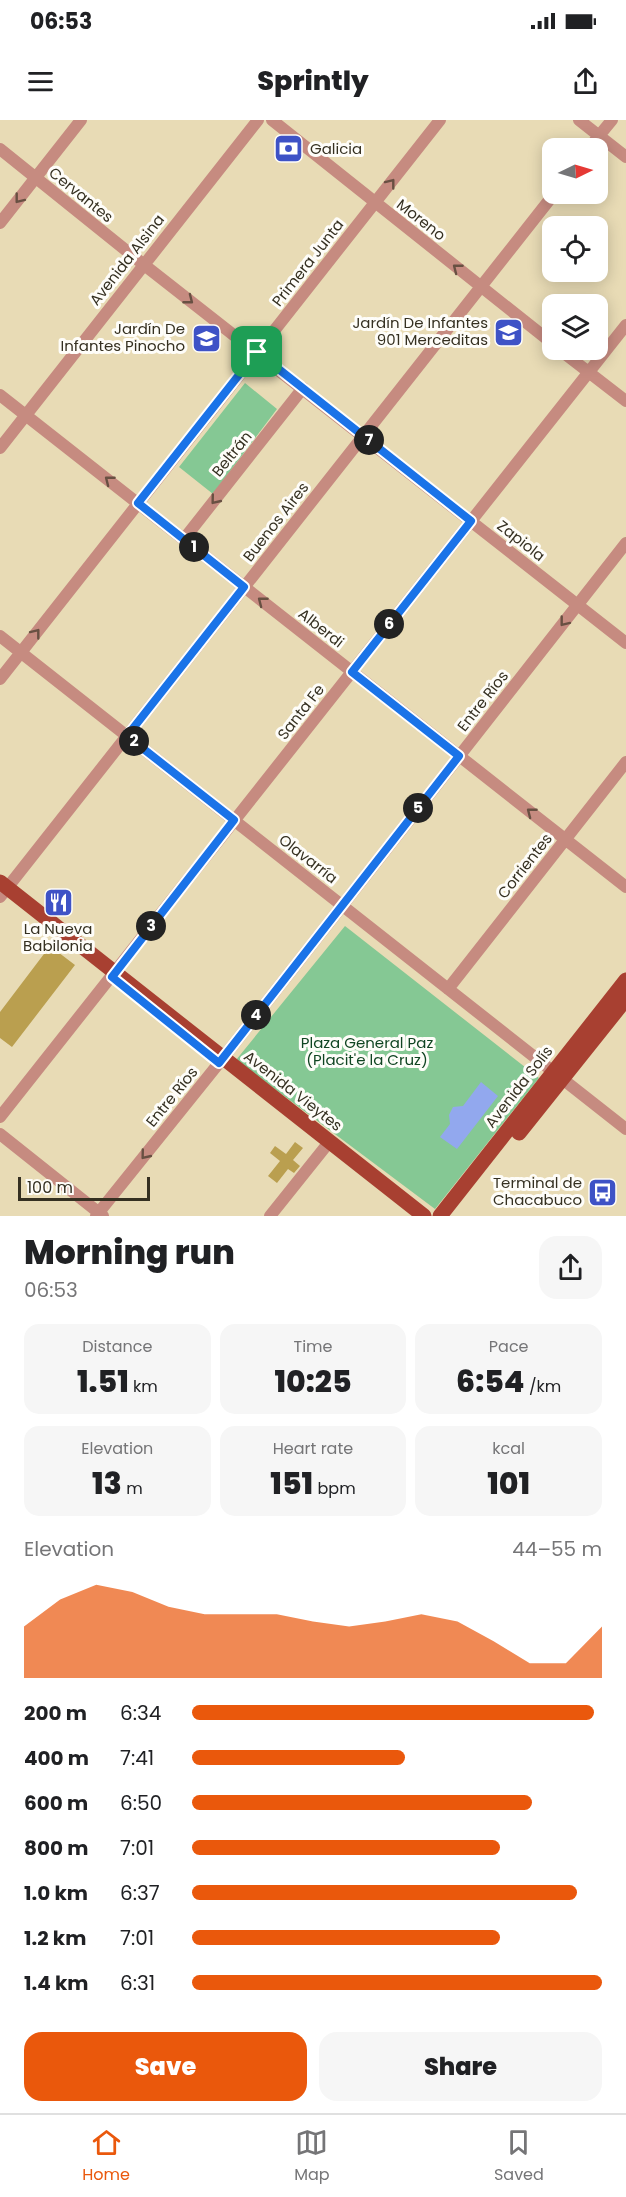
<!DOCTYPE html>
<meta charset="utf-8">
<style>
body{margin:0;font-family:Poppins,sans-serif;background:#f6f6f6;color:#202124;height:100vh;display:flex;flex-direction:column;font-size:22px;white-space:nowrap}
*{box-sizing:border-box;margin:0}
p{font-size:20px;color:#757577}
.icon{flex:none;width:33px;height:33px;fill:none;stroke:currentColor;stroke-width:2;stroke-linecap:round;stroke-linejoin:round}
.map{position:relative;height:1096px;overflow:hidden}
.side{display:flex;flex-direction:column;background:#fff;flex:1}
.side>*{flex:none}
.needle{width:39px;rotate:85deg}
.controls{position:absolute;left:542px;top:18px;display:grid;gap:12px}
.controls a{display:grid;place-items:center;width:66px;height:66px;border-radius:12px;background:#fff;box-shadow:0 3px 15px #0003;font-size:30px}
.scale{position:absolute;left:18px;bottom:15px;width:132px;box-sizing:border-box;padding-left:6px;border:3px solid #353021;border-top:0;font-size:16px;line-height:21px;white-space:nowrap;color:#353021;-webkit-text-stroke:4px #fefdf9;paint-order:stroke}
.pin{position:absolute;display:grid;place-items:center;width:51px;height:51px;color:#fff;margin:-26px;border-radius:12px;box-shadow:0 3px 9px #0006}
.km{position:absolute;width:30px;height:30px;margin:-15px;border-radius:50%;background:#222;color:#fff;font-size:16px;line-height:30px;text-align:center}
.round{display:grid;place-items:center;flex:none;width:63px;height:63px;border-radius:18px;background:#f6f6f6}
.overview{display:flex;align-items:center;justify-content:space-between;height:102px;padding:0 24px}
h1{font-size:33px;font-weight:800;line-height:45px}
.metrics{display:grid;grid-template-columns:repeat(3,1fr);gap:9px;height:102px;padding:6px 24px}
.metrics div{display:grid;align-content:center;border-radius:15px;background:#f6f6f6;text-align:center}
.metrics b{font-size:30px;font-weight:800}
.metrics small{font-size:16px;font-weight:400}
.metrics p{font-size:16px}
.chart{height:168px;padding:12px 24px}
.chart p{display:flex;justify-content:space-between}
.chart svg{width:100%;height:108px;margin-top:6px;fill:#ea580c;opacity:.7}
.cta{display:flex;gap:12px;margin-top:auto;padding:12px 24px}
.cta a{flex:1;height:69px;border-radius:18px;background:#ea580c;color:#fff;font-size:24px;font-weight:800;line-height:69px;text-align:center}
.cta a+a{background:#f6f6f6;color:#202124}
ul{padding:0 24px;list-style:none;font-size:20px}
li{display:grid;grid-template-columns:96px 72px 1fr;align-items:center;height:45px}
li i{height:15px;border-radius:8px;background:#ea580c}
.status{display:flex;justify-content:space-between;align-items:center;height:42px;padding:0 30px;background:#fff;direction:ltr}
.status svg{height:16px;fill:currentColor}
header{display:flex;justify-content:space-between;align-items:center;height:78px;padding:0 24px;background:#fff;font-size:27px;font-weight:800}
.dock{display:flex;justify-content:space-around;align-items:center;height:84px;border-top:2px solid #e0e0e0;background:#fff;font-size:16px;color:#757577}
.dock a{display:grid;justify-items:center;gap:3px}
.dock .active{color:#ea580c}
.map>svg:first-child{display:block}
.green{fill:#85c894}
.water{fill:#92a8ee}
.building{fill:#ba9f4f}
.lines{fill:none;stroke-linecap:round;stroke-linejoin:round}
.minor{stroke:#c68b80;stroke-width:12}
.major{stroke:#a84031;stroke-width:15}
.oneway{stroke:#685042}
.route-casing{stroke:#fff;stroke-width:12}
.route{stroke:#1a73e8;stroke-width:8}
.labels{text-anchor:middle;stroke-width:6;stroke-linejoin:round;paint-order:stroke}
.poi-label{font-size:15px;fill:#353021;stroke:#fefdf9;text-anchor:end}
.street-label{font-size:15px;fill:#353021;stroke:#fefdf9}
.park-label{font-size:15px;fill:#104522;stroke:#fefdf9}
</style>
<div class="status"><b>06:53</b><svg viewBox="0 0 49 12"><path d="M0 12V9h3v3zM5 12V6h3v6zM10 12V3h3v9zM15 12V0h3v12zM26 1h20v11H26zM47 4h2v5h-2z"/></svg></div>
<header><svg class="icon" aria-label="menu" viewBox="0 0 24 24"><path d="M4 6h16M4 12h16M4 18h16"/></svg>Sprintly<svg class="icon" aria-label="share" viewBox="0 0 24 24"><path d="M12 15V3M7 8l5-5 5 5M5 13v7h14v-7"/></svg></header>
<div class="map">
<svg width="626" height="1096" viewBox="0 0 626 1096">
<rect width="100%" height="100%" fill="#e8dbb5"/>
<path class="green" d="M 245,263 L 277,289 L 213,374 L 179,347 Z
M 345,806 L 539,958 L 435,1089 L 236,940 Z"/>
<path class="water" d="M 481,962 L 498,976 L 457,1029 L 440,1017 L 450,1004 L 449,995 L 453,987 L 463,986 Z"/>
<path class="building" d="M 50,826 L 75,845 L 12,927 L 0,918 L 0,892 Z
M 295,1022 L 303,1028 L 293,1040 L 300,1046 L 294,1053 L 288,1049 L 277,1063 L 268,1056 L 280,1041 L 270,1033 L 275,1026 L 286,1034 Z"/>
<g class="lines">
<path class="minor" d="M 272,0 L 552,223
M 579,0 L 626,37
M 589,28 L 612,0
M 0,29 L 143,144 L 626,523
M 0,103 L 81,0
M 560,230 L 626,281
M 0,275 L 626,767
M 0,328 L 258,0
M 184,419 L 303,268
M 0,516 L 626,1009
M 0,559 L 440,0
M 0,777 L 554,74
M 448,869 L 626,642
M 0,997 L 626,205
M 0,1014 L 103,1096
M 96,1096 L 219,943 L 626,423
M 270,1096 L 326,1026"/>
<path class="major" d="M 0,762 L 424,1096
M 519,1013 L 626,879
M 440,1096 L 626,860"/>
</g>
<defs><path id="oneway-chevron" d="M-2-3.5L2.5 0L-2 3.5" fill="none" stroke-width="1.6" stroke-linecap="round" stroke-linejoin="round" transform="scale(1.5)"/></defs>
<g class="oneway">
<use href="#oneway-chevron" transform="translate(391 63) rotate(-52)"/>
<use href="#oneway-chevron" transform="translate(19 79) rotate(128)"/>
<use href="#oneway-chevron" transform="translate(457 148) rotate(-142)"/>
<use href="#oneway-chevron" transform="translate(189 180) rotate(38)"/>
<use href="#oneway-chevron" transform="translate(109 360) rotate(-142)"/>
<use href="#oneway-chevron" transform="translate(215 380) rotate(129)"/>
<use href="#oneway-chevron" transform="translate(262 481) rotate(-142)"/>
<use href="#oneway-chevron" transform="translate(564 502) rotate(128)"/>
<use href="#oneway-chevron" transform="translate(36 513) rotate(-52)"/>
<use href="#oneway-chevron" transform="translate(531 692) rotate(-142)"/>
<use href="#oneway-chevron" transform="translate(145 1035) rotate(129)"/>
</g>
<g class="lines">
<defs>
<path id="route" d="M 257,232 L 471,401 L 352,552 L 459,636 L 219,943 L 112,857 L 234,700 L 127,616 L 244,467 L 138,383 Z"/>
</defs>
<use href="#route" class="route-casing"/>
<use href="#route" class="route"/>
</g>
<defs>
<symbol id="bank-square" viewBox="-11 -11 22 22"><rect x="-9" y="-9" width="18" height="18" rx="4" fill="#3e52c6" stroke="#fefdf9"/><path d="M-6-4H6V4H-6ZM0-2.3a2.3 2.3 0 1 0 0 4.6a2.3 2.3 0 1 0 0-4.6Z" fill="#fff"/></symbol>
<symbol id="school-square" viewBox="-11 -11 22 22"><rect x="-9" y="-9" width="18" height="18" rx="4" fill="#3e52c6" stroke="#fefdf9"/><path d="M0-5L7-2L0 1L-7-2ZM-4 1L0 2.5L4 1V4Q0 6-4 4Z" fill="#fff"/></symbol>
<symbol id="restaurant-square" viewBox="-11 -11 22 22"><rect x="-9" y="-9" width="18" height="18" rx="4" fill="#3e52c6" stroke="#fefdf9"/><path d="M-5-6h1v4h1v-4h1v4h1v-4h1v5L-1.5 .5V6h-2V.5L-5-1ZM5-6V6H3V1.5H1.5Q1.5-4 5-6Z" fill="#fff"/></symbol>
<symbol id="bus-square" viewBox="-11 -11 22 22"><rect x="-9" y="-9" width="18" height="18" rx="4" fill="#3e52c6" stroke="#fefdf9"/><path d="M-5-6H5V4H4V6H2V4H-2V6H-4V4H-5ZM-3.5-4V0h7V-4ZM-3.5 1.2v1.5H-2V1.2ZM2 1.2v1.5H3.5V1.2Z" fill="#fff"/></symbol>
</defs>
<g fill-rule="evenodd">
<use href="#bank-square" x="272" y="12" width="33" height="33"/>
<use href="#school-square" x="492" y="196" width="33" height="33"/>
<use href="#school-square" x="190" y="202" width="33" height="33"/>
<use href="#restaurant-square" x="42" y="766" width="33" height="33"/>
<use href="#bus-square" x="586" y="1056" width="33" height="33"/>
</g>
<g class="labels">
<g class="poi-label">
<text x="310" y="34" text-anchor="start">Galicia</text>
<text x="488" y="208">Jardín De Infantes<tspan x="488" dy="17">901 Merceditas</tspan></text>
<text x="185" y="214">Jardín De<tspan x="185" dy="17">Infantes Pinocho</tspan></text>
<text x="58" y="814" text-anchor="middle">La Nueva<tspan x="58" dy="17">Babilonia</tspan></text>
<text x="582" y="1068">Terminal de<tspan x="582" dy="17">Chacabuco</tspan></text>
</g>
<g class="street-label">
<text transform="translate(81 75) rotate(39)" y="5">Cervantes</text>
<text transform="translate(421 100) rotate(38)" y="5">Moreno</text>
<text transform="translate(127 140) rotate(-52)" y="5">Avenida Alsina</text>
<text transform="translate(308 143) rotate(-52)" y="5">Primera Junta</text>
<text transform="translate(232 334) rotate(-51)" y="5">Beltrán</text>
<text transform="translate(276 402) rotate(-52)" y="5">Buenos Aires</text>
<text transform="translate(521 421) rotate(38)" y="5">Zapiola</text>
<text transform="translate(321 508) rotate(38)" y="5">Alberdi</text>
<text transform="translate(483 581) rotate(-52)" y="5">Entre Ríos</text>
<text transform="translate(301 592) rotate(-52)" y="5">Santa Fe</text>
<text transform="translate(308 739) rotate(38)" y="5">Olavarría</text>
<text transform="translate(525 746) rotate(-52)" y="5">Corrientes</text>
<text transform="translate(519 967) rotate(-52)" y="5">Avenida Solís</text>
<text transform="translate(293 971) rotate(38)" y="5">Avenida Vieytes</text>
<text transform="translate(172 977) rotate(-51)" y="5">Entre Ríos</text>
</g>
<g class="park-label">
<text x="367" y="928">Plaza General Paz<tspan x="367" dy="17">(Placit'e la Cruz)</tspan></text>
</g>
</g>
</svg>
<div class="controls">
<a><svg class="needle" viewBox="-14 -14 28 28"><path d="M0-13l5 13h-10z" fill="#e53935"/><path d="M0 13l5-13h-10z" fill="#757577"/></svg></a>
<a><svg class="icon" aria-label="locate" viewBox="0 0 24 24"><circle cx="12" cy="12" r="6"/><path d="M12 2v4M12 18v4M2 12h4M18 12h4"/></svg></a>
<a><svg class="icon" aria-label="layers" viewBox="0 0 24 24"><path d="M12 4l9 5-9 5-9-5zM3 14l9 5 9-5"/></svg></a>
</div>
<div class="scale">100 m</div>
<div class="pin" style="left:257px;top:232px;background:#1e9e55"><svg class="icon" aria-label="arrive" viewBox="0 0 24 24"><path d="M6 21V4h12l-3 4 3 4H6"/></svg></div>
<b class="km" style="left:194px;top:427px">1</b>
<b class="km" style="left:134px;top:621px">2</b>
<b class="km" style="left:151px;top:806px">3</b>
<b class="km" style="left:256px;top:895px">4</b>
<b class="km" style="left:418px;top:688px">5</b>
<b class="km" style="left:389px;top:504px">6</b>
<b class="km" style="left:369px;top:320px">7</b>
</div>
<section class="side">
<div class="overview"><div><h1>Morning run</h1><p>06:53</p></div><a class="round"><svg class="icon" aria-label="share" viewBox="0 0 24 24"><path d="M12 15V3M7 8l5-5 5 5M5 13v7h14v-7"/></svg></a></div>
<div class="metrics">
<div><p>Distance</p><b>1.51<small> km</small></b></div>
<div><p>Time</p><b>10:25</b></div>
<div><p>Pace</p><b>6:54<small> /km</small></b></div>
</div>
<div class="metrics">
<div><p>Elevation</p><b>13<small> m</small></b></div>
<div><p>Heart rate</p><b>151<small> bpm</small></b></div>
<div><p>kcal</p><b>101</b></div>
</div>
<div class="chart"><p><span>Elevation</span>44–55 m</p>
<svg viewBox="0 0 160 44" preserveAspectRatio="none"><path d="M0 44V23L10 12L20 6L30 9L40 15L50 18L60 18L70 18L80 21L90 23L100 21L110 18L120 21L130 29L140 38L150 38L160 23V44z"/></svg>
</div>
<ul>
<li><b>200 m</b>6:34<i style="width:98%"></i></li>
<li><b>400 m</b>7:41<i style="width:52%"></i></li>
<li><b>600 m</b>6:50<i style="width:83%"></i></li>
<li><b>800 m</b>7:01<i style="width:75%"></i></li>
<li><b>1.0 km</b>6:37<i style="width:94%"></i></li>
<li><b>1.2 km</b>7:01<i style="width:75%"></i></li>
<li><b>1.4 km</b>6:31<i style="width:100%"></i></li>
</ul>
<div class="cta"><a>Save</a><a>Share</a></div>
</section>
<nav class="dock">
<a class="active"><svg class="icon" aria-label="home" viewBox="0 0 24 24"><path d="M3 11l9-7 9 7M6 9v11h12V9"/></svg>Home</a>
<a><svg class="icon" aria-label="map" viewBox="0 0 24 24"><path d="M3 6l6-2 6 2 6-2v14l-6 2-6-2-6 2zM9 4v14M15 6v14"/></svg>Map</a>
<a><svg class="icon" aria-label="saved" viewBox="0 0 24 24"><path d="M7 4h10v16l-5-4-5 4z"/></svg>Saved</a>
</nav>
